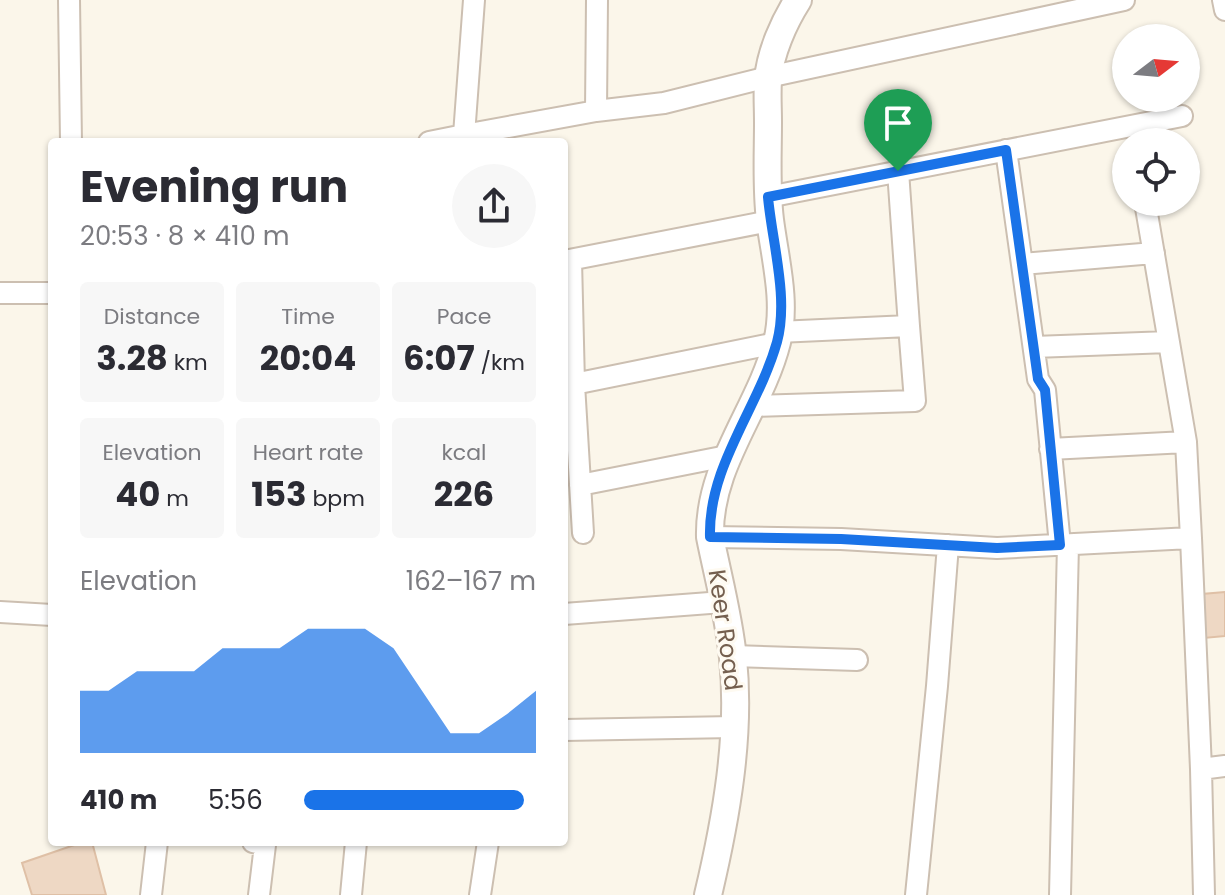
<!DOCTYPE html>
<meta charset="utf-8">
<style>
body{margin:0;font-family:Poppins,sans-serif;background:#f7f7f7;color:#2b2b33;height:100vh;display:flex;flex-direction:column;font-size:30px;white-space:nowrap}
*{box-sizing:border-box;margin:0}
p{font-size:26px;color:#7c7c81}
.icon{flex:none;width:44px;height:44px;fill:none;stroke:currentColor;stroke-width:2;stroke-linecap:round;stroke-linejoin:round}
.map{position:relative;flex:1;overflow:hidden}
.details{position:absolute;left:48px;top:138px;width:520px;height:708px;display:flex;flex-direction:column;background:#fff;border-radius:8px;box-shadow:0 2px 6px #0004}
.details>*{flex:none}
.needle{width:52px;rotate:74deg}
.buttons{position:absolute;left:1112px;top:24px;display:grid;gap:16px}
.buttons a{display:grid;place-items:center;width:88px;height:88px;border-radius:50%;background:#fff;box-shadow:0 2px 6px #0004;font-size:40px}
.pin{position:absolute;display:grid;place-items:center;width:68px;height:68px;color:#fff;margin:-82px -34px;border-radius:50% 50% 50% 0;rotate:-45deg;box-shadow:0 0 8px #0007}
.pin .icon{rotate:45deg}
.round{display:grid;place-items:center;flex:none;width:84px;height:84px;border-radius:42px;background:#f7f7f7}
.overview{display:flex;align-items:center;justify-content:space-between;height:136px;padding:0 32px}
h1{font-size:44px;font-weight:700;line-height:60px}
.figures{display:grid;grid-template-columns:repeat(3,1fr);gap:12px;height:136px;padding:8px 32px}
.figures div{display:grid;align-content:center;border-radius:8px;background:#f7f7f7;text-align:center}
.figures b{font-size:34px;font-weight:700}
.figures small{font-size:22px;font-weight:400}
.figures p{font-size:22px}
.chart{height:224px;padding:16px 32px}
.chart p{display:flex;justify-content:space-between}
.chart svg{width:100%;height:144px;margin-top:8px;fill:#1a73e8;opacity:.7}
ul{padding:0 32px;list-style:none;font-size:26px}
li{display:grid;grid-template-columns:128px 96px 1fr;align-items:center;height:60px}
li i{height:20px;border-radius:10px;background:#1a73e8}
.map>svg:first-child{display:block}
.building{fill:#eed8c4;stroke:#dfc0a6;stroke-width:2}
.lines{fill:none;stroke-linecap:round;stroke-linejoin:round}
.minor-casing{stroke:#ccbfb1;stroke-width:24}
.tertiary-casing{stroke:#ccbfb1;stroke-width:30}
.minor{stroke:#fff;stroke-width:20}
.tertiary{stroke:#fff;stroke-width:26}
.route-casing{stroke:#fff;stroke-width:16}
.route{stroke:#1a73e8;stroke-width:10}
.labels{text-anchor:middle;stroke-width:6;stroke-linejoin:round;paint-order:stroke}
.street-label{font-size:24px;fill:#745f4f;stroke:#fefaf1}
</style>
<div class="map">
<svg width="1225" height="895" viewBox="0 0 1225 895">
<rect width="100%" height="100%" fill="#fbf6ea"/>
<path class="building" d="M 1225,592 L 1225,636 L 1204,638 L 1202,594 Z
M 83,842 L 92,842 L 106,895 L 32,895 L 22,863 Z"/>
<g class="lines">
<defs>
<path id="minor" d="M 69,0 L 71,142
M 474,0 L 464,135 L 596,111
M 597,0 L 596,111 L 664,103 L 768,77 L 1124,0
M 1223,0 L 1225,10
M 429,142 L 464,135
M 1006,150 L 1038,379 L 1045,390 L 1060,545
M 768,197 L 1182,116
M 1145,202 L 1186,442 L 1191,538
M 571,260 L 574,384
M 564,261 L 770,221
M 1022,264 L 1154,253
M 0,293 L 52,293
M 778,332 L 909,326 L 898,171
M 1034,347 L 1169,342
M 751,406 L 915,401 L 909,326
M 1050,449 L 1186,442
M 580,485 L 727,456
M 583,533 L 574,384 L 776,343
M 710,537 L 841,539 L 997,548 L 1191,538 L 1201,769 L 1225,766
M 0,612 L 52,615
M 564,614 L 723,602
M 733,656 L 857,660
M 564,730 L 734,727
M 1201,769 L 1204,895
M 253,842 L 265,845 L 259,895
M 151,895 L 157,842
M 351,895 L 356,842
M 480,895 L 488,842
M 916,895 L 937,686 L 948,545
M 1060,895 L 1068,544"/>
<path id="tertiary" d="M 708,895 C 726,819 741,736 733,658 C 729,617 718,577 710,537 C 708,465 760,409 777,342 C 787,302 775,259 770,220 C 766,188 768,155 768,122 C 768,108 767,94 768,80 C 770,53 784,22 798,0"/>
</defs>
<use href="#minor" class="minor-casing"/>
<use href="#tertiary" class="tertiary-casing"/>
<use href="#minor" class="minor"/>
<use href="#tertiary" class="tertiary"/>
</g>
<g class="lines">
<defs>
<path id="route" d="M 1006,150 L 1038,379 L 1045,390 L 1060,545 L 997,548 L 841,539 L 710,537 C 708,466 758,409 777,342 C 789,298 772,242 768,197 Z"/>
</defs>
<use href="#route" class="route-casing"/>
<use href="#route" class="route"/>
</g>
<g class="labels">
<g class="street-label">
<text transform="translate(725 630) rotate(82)" y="8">Keer Road</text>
</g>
</g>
</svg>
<div class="buttons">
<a><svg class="needle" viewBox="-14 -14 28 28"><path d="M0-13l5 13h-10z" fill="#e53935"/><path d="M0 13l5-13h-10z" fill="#7c7c81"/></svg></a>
<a><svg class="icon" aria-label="locate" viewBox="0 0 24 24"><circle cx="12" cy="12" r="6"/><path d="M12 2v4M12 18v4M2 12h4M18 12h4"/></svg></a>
</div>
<div class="pin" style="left:898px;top:171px;background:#1e9e55"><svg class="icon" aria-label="arrive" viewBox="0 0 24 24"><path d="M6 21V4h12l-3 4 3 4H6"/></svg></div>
<section class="details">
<div class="overview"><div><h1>Evening run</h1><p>20:53 · 8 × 410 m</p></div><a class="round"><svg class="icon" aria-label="share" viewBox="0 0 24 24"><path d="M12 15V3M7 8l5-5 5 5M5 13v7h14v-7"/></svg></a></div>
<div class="figures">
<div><p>Distance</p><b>3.28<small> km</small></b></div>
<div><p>Time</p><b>20:04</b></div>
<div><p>Pace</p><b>6:07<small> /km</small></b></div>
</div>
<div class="figures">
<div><p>Elevation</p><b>40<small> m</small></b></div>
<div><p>Heart rate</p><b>153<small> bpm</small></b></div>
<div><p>kcal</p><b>226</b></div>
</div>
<div class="chart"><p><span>Elevation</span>162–167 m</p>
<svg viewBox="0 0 160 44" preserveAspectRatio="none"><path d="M0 44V25L10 25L20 19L30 19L40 19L50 12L60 12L70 12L80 6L90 6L100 6L110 12L120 25L130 38L140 38L150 32L160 25V44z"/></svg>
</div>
<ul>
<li><b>410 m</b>5:56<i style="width:95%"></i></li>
</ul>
</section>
</div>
